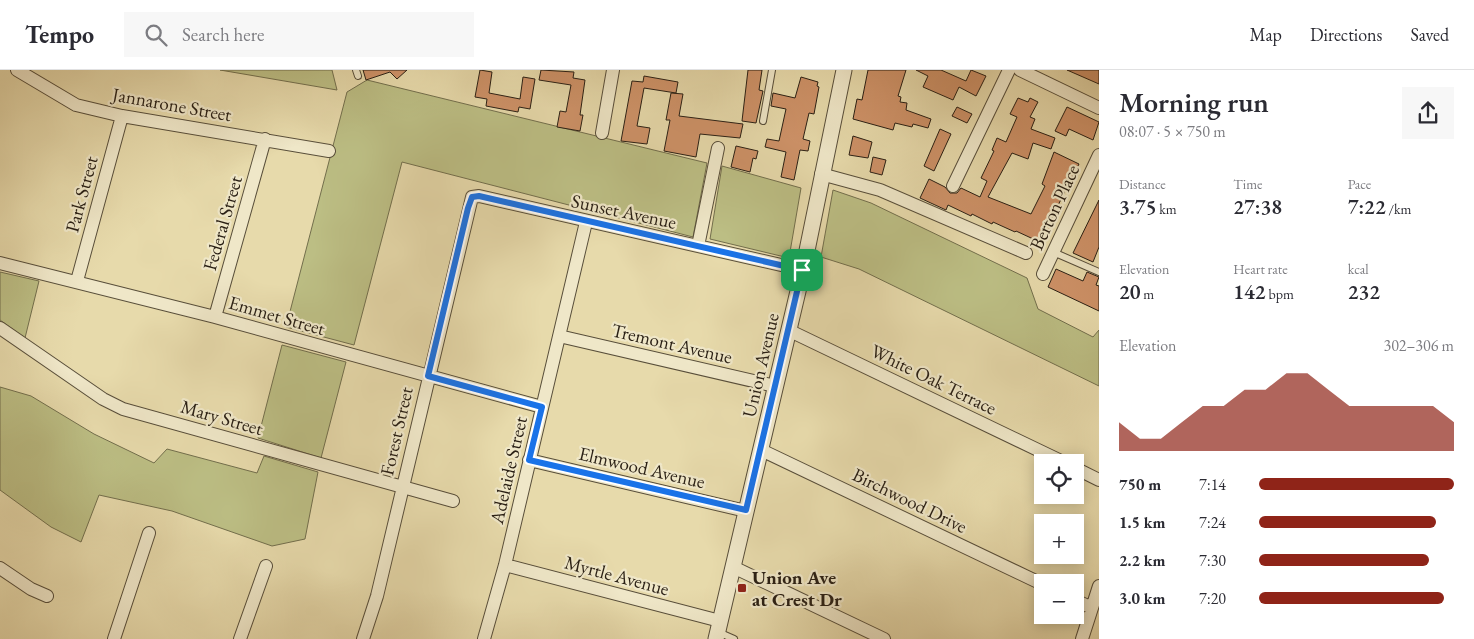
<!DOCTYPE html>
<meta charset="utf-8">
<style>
body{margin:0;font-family:"EB Garamond",serif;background:#f7f7f7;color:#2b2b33;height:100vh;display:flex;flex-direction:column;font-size:19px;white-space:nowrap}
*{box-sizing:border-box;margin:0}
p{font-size:16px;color:#7c7c81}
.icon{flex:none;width:28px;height:28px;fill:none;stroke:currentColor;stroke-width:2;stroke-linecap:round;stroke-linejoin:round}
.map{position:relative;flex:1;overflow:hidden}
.panel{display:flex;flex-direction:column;background:#fff;width:375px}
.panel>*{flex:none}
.buttons{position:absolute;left:1034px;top:384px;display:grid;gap:10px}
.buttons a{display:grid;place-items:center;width:50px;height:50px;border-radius:0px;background:#fff;box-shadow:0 2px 12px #0003;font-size:25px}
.pin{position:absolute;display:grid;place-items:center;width:42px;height:42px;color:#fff;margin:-21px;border-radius:10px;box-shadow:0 2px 8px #0006}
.round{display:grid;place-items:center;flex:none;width:52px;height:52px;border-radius:0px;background:#f7f7f7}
.summary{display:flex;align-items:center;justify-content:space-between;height:85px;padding:0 20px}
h1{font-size:28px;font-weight:600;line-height:38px}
.metrics{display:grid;grid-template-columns:repeat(3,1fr);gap:8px;height:85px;padding:5px 20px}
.metrics div{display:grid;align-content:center}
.metrics b{font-size:21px;font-weight:600}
.metrics small{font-size:14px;font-weight:400}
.metrics p{font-size:14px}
.chart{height:140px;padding:10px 20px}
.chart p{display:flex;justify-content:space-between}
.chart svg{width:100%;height:90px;margin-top:5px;fill:#8f2418;opacity:.7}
ul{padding:0 20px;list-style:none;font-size:16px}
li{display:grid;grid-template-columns:80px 60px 1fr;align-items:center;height:38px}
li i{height:12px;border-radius:6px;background:#8f2418}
header{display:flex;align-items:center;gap:30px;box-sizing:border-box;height:70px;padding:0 25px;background:#fff;border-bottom:1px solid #e1e1e2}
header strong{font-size:24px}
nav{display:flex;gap:28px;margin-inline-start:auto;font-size:18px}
.search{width:350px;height:45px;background:#f7f7f7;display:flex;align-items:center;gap:12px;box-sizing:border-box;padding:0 18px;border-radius:0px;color:#7c7c81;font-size:19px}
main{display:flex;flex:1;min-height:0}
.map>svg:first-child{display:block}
.green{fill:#bcbe84;stroke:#726e4c}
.building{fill:#ce9268;stroke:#291f14}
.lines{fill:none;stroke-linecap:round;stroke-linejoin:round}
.service-casing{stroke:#584e3a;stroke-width:8}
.minor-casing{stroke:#584e3a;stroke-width:14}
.tertiary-casing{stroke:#584e3a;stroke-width:17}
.service{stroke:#efe7c8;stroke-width:6}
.minor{stroke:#efe7c8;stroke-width:12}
.tertiary{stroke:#efe7c8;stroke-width:15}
.route-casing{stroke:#fff;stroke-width:10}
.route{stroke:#1a73e8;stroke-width:6}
.poi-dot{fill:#8f2418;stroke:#efe7c8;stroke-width:2}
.labels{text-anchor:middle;stroke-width:4.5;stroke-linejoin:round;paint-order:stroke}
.street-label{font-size:19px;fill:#291f14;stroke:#efe7c8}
.poi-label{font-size:19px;font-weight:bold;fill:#291f14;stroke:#efe7c8;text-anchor:start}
</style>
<header>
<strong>Tempo</strong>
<div class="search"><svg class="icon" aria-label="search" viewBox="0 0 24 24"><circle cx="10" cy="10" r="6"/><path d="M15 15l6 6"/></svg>Search here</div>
<nav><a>Map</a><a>Directions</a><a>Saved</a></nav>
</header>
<main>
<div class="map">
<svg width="1099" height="569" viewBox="0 0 1099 569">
<rect width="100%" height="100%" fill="#e7daab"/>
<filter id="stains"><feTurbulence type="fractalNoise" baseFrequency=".004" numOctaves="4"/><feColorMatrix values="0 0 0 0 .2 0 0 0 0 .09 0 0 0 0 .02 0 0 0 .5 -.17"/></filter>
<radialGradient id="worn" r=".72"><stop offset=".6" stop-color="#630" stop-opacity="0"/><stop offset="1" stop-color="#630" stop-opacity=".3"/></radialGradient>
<path class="green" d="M 220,0 L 332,0 L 337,20 Z
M 367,10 L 707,93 L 693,167 L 402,92 L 354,275 L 286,257 L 347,22 Z
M 722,96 L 801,118 L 789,188 L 710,169 Z
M 833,120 L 871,133 L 1027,208 L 1038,239 L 1093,267 L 1099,260 L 1099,316 L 859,199 L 821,187 Z
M 0,202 L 39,211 L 25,268 L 0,250 Z
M 282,275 L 346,292 L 321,388 L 258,368 Z
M 0,317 L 31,326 L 94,364 L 154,393 L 167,379 L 257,403 L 264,386 L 318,402 L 305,469 L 272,476 L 172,441 L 99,425 L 81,472 L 51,457 L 0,420 Z"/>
<path class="building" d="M 363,0 L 407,0 L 397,9 L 390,2 L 366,10 Z
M 480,0 L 492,2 L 489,23 L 520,29 L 523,7 L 535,9 L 530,39 L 519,37 L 518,42 L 486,36 L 487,29 L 475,27 Z
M 541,0 L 574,2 L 573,8 L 585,10 L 580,45 L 583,45 L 580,61 L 557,57 L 560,41 L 566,42 L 571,15 L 539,10 Z
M 748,0 L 762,0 L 759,20 L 763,21 L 756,53 L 742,51 Z
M 868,0 L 906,0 L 898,26 L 901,27 L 900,32 L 907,33 L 906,40 L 931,49 L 928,58 L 913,54 L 912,57 L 895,53 L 893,60 L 853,49 L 857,29 L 862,30 Z
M 916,0 L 941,0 L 966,11 L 971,0 L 986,6 L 976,26 L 959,17 L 953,30 L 923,17 L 928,6 Z
M 1067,0 L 1099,0 L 1099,14 Z
M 644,6 L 678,12 L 676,23 L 644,18 L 637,56 L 650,58 L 647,74 L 621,71 L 632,11 L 643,12 Z
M 801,7 L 818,12 L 817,16 L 819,17 L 814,44 L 809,43 L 803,69 L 810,71 L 808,81 L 800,80 L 794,110 L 781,107 L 786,82 L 765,77 L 767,69 L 779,71 L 786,39 L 771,36 L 773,23 L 795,28 Z
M 671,23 L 683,24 L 679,46 L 743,54 L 740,68 L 700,64 L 696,87 L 664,81 L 670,50 L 666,50 Z
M 1018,28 L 1028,32 L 1030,28 L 1038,32 L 1030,47 L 1035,49 L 1031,59 L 1055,68 L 1051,79 L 1033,73 L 1028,89 L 1012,83 L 988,127 L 1031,144 L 1045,116 L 1042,114 L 1054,82 L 1079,94 L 1049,153 L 1053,155 L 1044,174 L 1016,161 L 1015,162 L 993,152 L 992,154 L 972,144 L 971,146 L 948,135 L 946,140 L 920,128 L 929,109 L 945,117 L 950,123 L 957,123 L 961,118 L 980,127 L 987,111 L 981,108 L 994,81 L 992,80 L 997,68 L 1006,72 L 1017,47 L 1010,44 Z
M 957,37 L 972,44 L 967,53 L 952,46 Z
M 1067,37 L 1099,52 L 1093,70 L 1069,59 L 1066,66 L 1055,61 Z
M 940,59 L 951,64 L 934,101 L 924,96 Z
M 853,66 L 872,72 L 868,88 L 849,85 Z
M 736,76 L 758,81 L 756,89 L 753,88 L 750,102 L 731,97 Z
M 873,87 L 886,90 L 882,105 L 870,102 Z
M 1099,130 L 1099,177 L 1093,192 L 1073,183 Z
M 1056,199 L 1083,211 L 1087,202 L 1099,207 L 1096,215 L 1099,216 L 1099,241 L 1048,217 Z"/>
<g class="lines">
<defs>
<path id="service" d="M 356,0 L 358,6
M 763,51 L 772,0
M 1053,182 L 1099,202
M 718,562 L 734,569"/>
<path id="minor" d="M 17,0 L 76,35 L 122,46 L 329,81
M 1020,0 L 1099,38
M 602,63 L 613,0
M 821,104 L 880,120 L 1026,183
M 953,116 L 1009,0
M 698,176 L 718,78
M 0,193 L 215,247 L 542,337
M 1043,204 L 1099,85
M 77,211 L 122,46
M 215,247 L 265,69
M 0,258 L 103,329 L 123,339 L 453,431
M 788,260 L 1063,392
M 559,266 L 775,316
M 761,380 L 1042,514
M 529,390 L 746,441
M 1075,398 L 1099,410
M 505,495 L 720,551
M 733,497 L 884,569
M 0,498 L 31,519 L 47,526
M 1075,530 L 1092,538
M 114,569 L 149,463
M 240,569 L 266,496
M 363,569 L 377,526 L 472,127 L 479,126 L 803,200
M 484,569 L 505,495 L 586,152
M 1082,569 L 1099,516"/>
<path id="tertiary" d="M 716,569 L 803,200 L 844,0"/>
</defs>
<use href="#service" class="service-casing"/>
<use href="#minor" class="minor-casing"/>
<use href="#tertiary" class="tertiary-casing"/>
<use href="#service" class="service"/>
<use href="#minor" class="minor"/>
<use href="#tertiary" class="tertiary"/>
</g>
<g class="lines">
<defs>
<path id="route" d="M 479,126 L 802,200 L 746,440 L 529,390 L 542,337 L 428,306 L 468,138 L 472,127 Z"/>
</defs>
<use href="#route" class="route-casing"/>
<use href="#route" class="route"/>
</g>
<rect class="poi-dot" x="737" y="513" width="10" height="10" rx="2.5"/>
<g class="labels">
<g class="street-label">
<text transform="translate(172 34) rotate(10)" y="7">Jannarone Street</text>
<text transform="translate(81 124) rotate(-75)" y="7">Park Street</text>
<text transform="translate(1054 137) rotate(-65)" y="7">Berton Place</text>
<text transform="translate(624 141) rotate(12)" y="7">Sunset Avenue</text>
<text transform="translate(222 153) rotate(-74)" y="7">Federal Street</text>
<text transform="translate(277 245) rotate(16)" y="7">Emmet Street</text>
<text transform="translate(672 273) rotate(13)" y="7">Tremont Avenue</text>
<text transform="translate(760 295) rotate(-77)" y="7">Union Avenue</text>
<text transform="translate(934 309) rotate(26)" y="7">White Oak Terrace</text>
<text transform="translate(222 347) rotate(16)" y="7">Mary Street</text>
<text transform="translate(396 361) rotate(-77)" y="7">Forest Street</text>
<text transform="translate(642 397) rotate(13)" y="7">Elmwood Avenue</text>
<text transform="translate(508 400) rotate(-77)" y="7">Adelaide Street</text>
<text transform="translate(910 430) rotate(26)" y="7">Birchwood Drive</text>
<text transform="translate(617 505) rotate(15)" y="7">Myrtle Avenue</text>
</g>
<g class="poi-label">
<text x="752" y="514">Union Ave<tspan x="752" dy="22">at Crest Dr</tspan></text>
</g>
</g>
<rect width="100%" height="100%" filter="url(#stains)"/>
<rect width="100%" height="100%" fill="url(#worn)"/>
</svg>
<div class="buttons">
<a><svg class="icon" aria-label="locate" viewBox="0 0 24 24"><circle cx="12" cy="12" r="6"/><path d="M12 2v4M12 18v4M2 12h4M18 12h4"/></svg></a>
<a>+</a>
<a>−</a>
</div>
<div class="pin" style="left:802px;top:200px;background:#1e9e55"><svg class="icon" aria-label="arrive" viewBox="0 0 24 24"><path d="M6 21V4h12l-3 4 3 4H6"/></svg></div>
</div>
<section class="panel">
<div class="summary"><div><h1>Morning run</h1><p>08:07 · 5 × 750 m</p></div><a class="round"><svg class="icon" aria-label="share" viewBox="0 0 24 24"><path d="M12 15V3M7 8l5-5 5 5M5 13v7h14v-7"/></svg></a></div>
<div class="metrics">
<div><p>Distance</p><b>3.75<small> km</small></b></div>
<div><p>Time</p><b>27:38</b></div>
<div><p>Pace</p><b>7:22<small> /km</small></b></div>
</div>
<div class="metrics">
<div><p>Elevation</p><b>20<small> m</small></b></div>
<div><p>Heart rate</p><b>142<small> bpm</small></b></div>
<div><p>kcal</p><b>232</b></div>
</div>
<div class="chart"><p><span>Elevation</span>302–306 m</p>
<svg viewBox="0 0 160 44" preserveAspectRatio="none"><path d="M0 44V30L10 38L20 38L30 30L40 22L50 22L60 14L70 14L80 6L90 6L100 14L110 22L120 22L130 22L140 22L150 22L160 30V44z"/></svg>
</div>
<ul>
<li><b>750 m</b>7:14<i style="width:100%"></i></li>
<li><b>1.5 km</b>7:24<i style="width:91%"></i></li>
<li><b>2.2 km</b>7:30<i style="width:87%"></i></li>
<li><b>3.0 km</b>7:20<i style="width:95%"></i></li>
</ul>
</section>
</main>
